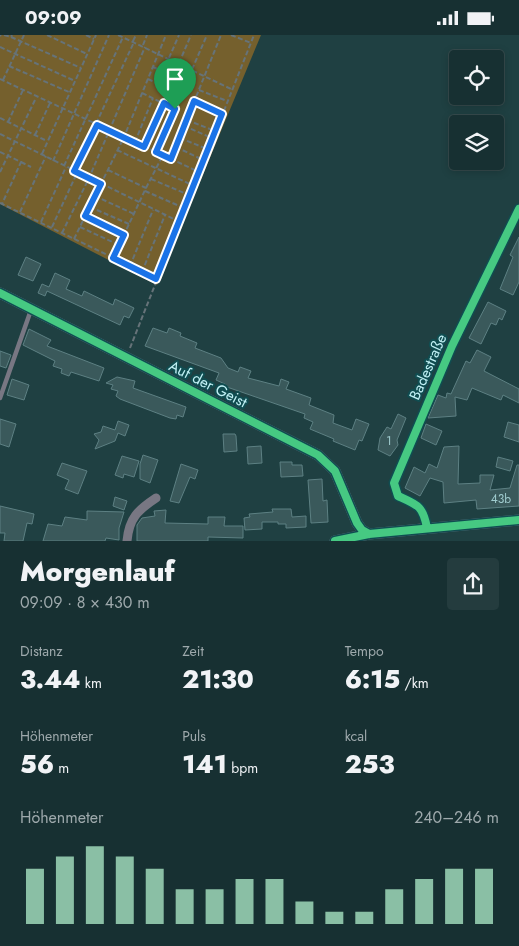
<!DOCTYPE html>
<html lang="de">
<meta charset="utf-8">
<style>
body{margin:0;font-family:Jost,sans-serif;background:#243c3e;color:#f1f3f6;height:100vh;display:flex;flex-direction:column;font-size:19px;white-space:nowrap}
*{box-sizing:border-box;margin:0}
p{font-size:16px;color:#9ea9ac}
.icon{flex:none;width:28px;height:28px;fill:none;stroke:currentColor;stroke-width:2;stroke-linecap:round;stroke-linejoin:round}
.map{position:relative;height:506px;overflow:hidden}
.side{display:flex;flex-direction:column;background:#173032;flex:1}
.side>*{flex:none}
.fabs{position:absolute;left:449px;top:15px;display:grid;gap:10px}
.fabs a{display:grid;place-items:center;width:55px;height:55px;border-radius:5px;background:#173032;box-shadow:0 2px 8px #0003,0 0 0 1px #364b4d;font-size:25px}
.pin{position:absolute;display:grid;place-items:center;width:42px;height:42px;color:#fff;margin:-51px -21px;border-radius:50% 50% 50% 0;rotate:-45deg;box-shadow:0 0 5px #0007}
.pin .icon{rotate:45deg}
.round{display:grid;place-items:center;flex:none;width:52px;height:52px;border-radius:5px;background:#243c3e}
.summary{display:flex;align-items:center;justify-content:space-between;height:85px;padding:0 20px}
h1{font-size:28px;font-weight:800;line-height:38px}
.figures{display:grid;grid-template-columns:repeat(3,1fr);gap:8px;height:85px;padding:5px 20px}
.figures div{display:grid;align-content:center}
.figures b{font-size:25px;font-weight:800}
.figures small{font-size:14px;font-weight:400}
.figures p{font-size:14px}
.chart{height:140px;padding:10px 20px}
.chart p{display:flex;justify-content:space-between}
.chart svg{width:100%;height:90px;margin-top:5px;stroke:#8abfa5;stroke-width:6}
.status{display:flex;justify-content:space-between;align-items:center;height:35px;padding:0 25px;background:#173032;direction:ltr}
.status svg{height:14px;fill:currentColor}
.map>svg:first-child{display:block}
.green{fill:#75602d}
.building{fill:#3a595b;stroke:#5d8083}
.lines{fill:none;stroke-linecap:round;stroke-linejoin:round}
.path{stroke:#667379;stroke-width:2;stroke-dasharray:5 2.5;stroke-linecap:butt}
.service{stroke:#787783;stroke-width:4.5}
.minor{stroke:#787783;stroke-width:9}
.tertiary{stroke:#787783;stroke-width:11}
.cycleway-casing{stroke:#104d51;stroke-width:11}
.cycleway{stroke:#46c982;stroke-width:8}
.route-casing{stroke:#fff;stroke-width:10}
.route{stroke:#1a73e8;stroke-width:6}
.labels{text-anchor:middle;stroke-width:4;stroke-linejoin:round;paint-order:stroke}
.number-label{font-size:12px;fill:#9fcbce}
.street-label{font-size:15px;fill:#c1f1f5;stroke:#104d51}
</style>
<div class="status"><b>09:09</b><svg viewBox="0 0 49 12"><path d="M0 12V9h3v3zM5 12V6h3v6zM10 12V3h3v9zM15 12V0h3v12zM26 1h20v11H26zM47 4h2v5h-2z"/></svg></div>
<div class="map">
<svg width="519" height="506" viewBox="0 0 519 506">
<rect width="100%" height="100%" fill="#1f4042"/>
<path class="green" d="M 0,0 L 261,0 L 157,250 L 0,169 Z"/>
<path class="building" d="M 519,202 L 519,247 L 513,260 L 500,254 L 513,222 L 510,220 Z
M 26,222 L 41,229 L 33,246 L 18,240 Z
M 55,238 L 70,245 L 66,254 L 82,261 L 84,256 L 113,270 L 115,264 L 134,273 L 129,283 L 124,281 L 120,290 L 47,256 L 45,261 L 38,258 L 42,249 L 49,252 Z
M 488,267 L 506,276 L 502,285 L 499,283 L 496,290 L 491,288 L 481,309 L 469,303 Z
M 153,293 L 167,298 L 169,293 L 181,298 L 180,301 L 197,308 L 195,313 L 221,323 L 228,333 L 238,337 L 240,332 L 251,336 L 248,343 L 279,351 L 281,344 L 289,347 L 286,354 L 311,363 L 309,370 L 334,380 L 333,388 L 352,395 L 356,384 L 369,389 L 362,406 L 359,405 L 355,415 L 333,406 L 334,404 L 310,394 L 313,387 L 304,383 L 305,379 L 224,351 L 225,349 L 216,345 L 219,338 L 145,311 Z
M 29,294 L 51,305 L 47,311 L 104,333 L 99,346 L 71,337 L 69,341 L 61,338 L 62,334 L 53,331 L 55,326 L 23,310 Z
M 477,315 L 491,322 L 484,336 L 519,354 L 519,368 L 503,360 L 501,365 L 472,353 L 467,365 L 455,362 L 456,381 L 428,383 L 438,360 L 446,363 L 447,358 L 451,359 L 466,326 L 470,328 Z
M 0,316 L 11,320 L 6,333 L 0,331 Z
M 117,342 L 135,346 L 133,353 L 186,372 L 183,382 L 177,380 L 176,384 L 170,383 L 120,364 L 116,361 L 118,356 L 111,354 L 113,350 L 106,348 Z
M 12,344 L 29,350 L 24,365 L 7,360 Z
M 398,379 L 406,383 L 397,405 L 398,410 L 390,421 L 378,415 L 380,403 L 387,392 L 391,394 Z
M 0,384 L 16,389 L 9,412 L 0,409 Z
M 118,386 L 129,390 L 125,401 L 118,398 L 115,406 L 95,414 L 99,405 L 94,399 L 101,397 L 103,391 L 115,395 Z
M 508,387 L 519,390 L 519,407 L 504,402 Z
M 426,389 L 442,396 L 436,410 L 421,403 Z
M 223,399 L 235,399 L 236,401 L 237,416 L 224,417 Z
M 261,411 L 262,428 L 248,429 L 247,412 Z
M 459,411 L 458,449 L 480,448 L 480,440 L 494,440 L 490,455 L 510,453 L 517,430 L 519,430 L 519,471 L 477,474 L 476,465 L 444,468 L 443,447 L 430,443 L 420,461 L 405,453 L 414,432 L 425,438 L 429,429 L 437,433 L 444,412 Z
M 143,420 L 158,425 L 150,448 L 140,444 L 140,429 Z
M 122,421 L 139,426 L 134,442 L 124,439 L 123,443 L 115,440 Z
M 498,422 L 513,426 L 510,436 L 496,432 Z
M 280,427 L 292,427 L 292,430 L 302,430 L 303,441 L 281,442 Z
M 62,428 L 87,436 L 78,459 L 65,454 L 69,445 L 57,440 Z
M 181,429 L 198,435 L 195,444 L 190,442 L 179,468 L 170,466 Z
M 322,444 L 323,466 L 327,465 L 328,487 L 311,488 L 308,445 Z
M 115,462 L 127,466 L 124,475 L 113,471 Z
M 0,471 L 34,479 L 32,489 L 27,488 L 23,506 L 4,506 L 5,498 L 0,498 Z
M 272,474 L 291,474 L 292,482 L 306,481 L 306,492 L 286,493 L 286,489 L 278,489 L 278,487 L 262,487 L 262,494 L 245,495 L 244,483 L 250,482 L 249,479 L 273,477 Z
M 166,475 L 165,488 L 208,489 L 208,482 L 225,482 L 224,491 L 243,491 L 243,503 L 208,502 L 208,506 L 137,506 L 137,490 L 142,483 L 155,481 L 154,476 Z
M 87,476 L 124,477 L 119,493 L 119,505 L 106,503 L 105,506 L 43,506 L 48,489 L 62,491 L 65,482 L 87,485 Z"/>
<g class="lines">
<path class="path" d="M 4,0 L 11,2 L 12,0
M 47,0 L 87,19
M 86,0 L 94,4
M 118,0 L 231,54
M 231,0 L 251,8
M 0,1 L 1,0
M 11,2 L 81,33
M 133,6 L 136,0
M 143,10 L 147,0
M 0,12 L 75,46
M 169,23 L 179,0
M 179,28 L 191,0
M 9,31 L 69,57
M 153,32 L 187,47
M 0,44 L 124,102 L 166,0
M 148,44 L 182,60
M 3,45 L 24,0
M 199,55 L 227,66
M 142,58 L 175,74
M 195,66 L 222,79
M 0,83 L 47,106
M 187,85 L 215,96
M 8,87 L 23,55
M 184,91 L 212,103
M 0,99 L 178,186
M 35,100 L 50,68
M 180,103 L 207,114
M 135,107 L 153,63
M 144,111 L 164,68
M 176,112 L 203,125
M 117,115 L 192,150
M 0,117 L 21,127 L 2,169
M 156,117 L 207,0
M 42,119 L 96,0
M 171,124 L 221,0
M 53,126 L 109,0
M 21,127 L 31,132
M 64,131 L 123,2
M 108,135 L 146,153 L 113,223
M 74,136 L 134,7
M 0,137 L 36,63
M 151,144 L 189,160
M 146,153 L 163,120
M 145,156 L 184,173
M 95,161 L 134,179
M 0,168 L 157,244
M 90,172 L 129,189
M 20,177 L 46,121
M 85,181 L 124,200
M 41,187 L 66,132
M 52,192 L 77,138
M 80,192 L 119,210
M 62,198 L 89,143 L 145,12
M 74,204 L 124,102 L 199,137
M 130,231 L 153,175
M 142,237 L 165,180
M 130,313 L 254,0"/>
<path class="service" d="M 0,363 L 31,275"/>
<path class="minor" d="M 427,493 C 423,471 418,470 398,461 L 394,448 L 452,311 L 519,174
M 127,506 C 129,483 138,475 156,463"/>
<path class="tertiary" d="M 0,258 L 318,420 L 335,436 L 357,488 L 362,495 L 369,499
M 335,506 L 369,499 L 519,485"/>
<defs>
<path id="cycleway" d="M 0,258 L 318,420 L 335,436 L 357,488 L 362,495 L 369,499
M 427,493 C 423,471 418,470 398,461 L 394,448 L 452,311 L 519,174
M 335,506 L 369,499 L 519,485"/>
</defs>
<use href="#cycleway" class="cycleway-casing"/>
<use href="#cycleway" class="cycleway"/>
</g>
<g class="lines">
<defs>
<path id="route" d="M 194,66 L 222,79 L 156,244 L 113,223 L 124,200 L 85,181 L 101,149 L 74,136 L 97,90 L 144,112 L 164,68 L 175,74 L 156,117 L 171,124 Z"/>
</defs>
<use href="#route" class="route-casing"/>
<use href="#route" class="route"/>
</g>
<g class="labels">
<g class="number-label">
<text x="389" y="410">1</text>
<text x="501" y="468">43b</text>
</g>
<g class="street-label">
<text transform="translate(428 332) rotate(-66)" y="5">Badestraße</text>
<text transform="translate(208 349) rotate(27)" y="5">Auf der Geist</text>
</g>
</g>
</svg>
<div class="fabs">
<a><svg class="icon" aria-label="locate" viewBox="0 0 24 24"><circle cx="12" cy="12" r="6"/><path d="M12 2v4M12 18v4M2 12h4M18 12h4"/></svg></a>
<a><svg class="icon" aria-label="layers" viewBox="0 0 24 24"><path d="M12 4l9 5-9 5-9-5zM3 14l9 5 9-5"/></svg></a>
</div>
<div class="pin" style="left:175px;top:74px;background:#1e9e55"><svg class="icon" aria-label="arrive" viewBox="0 0 24 24"><path d="M6 21V4h12l-3 4 3 4H6"/></svg></div>
</div>
<section class="side">
<div class="summary"><div><h1>Morgenlauf</h1><p>09:09 · 8 × 430 m</p></div><a class="round"><svg class="icon" aria-label="share" viewBox="0 0 24 24"><path d="M12 15V3M7 8l5-5 5 5M5 13v7h14v-7"/></svg></a></div>
<div class="figures">
<div><p>Distanz</p><b>3.44<small> km</small></b></div>
<div><p>Zeit</p><b>21:30</b></div>
<div><p>Tempo</p><b>6:15<small> /km</small></b></div>
</div>
<div class="figures">
<div><p>Höhenmeter</p><b>56<small> m</small></b></div>
<div><p>Puls</p><b>141<small> bpm</small></b></div>
<div><p>kcal</p><b>253</b></div>
</div>
<div class="chart"><p><span>Höhenmeter</span>240–246 m</p>
<svg viewBox="0 0 160 44" preserveAspectRatio="none"><path d="M5 44V17M15 44V11M25 44V6M35 44V11M45 44V17M55 44V27M65 44V27M75 44V22M85 44V22M95 44V33M105 44V38M115 44V38M125 44V27M135 44V22M145 44V17M155 44V17"/></svg>
</div>
</section>
